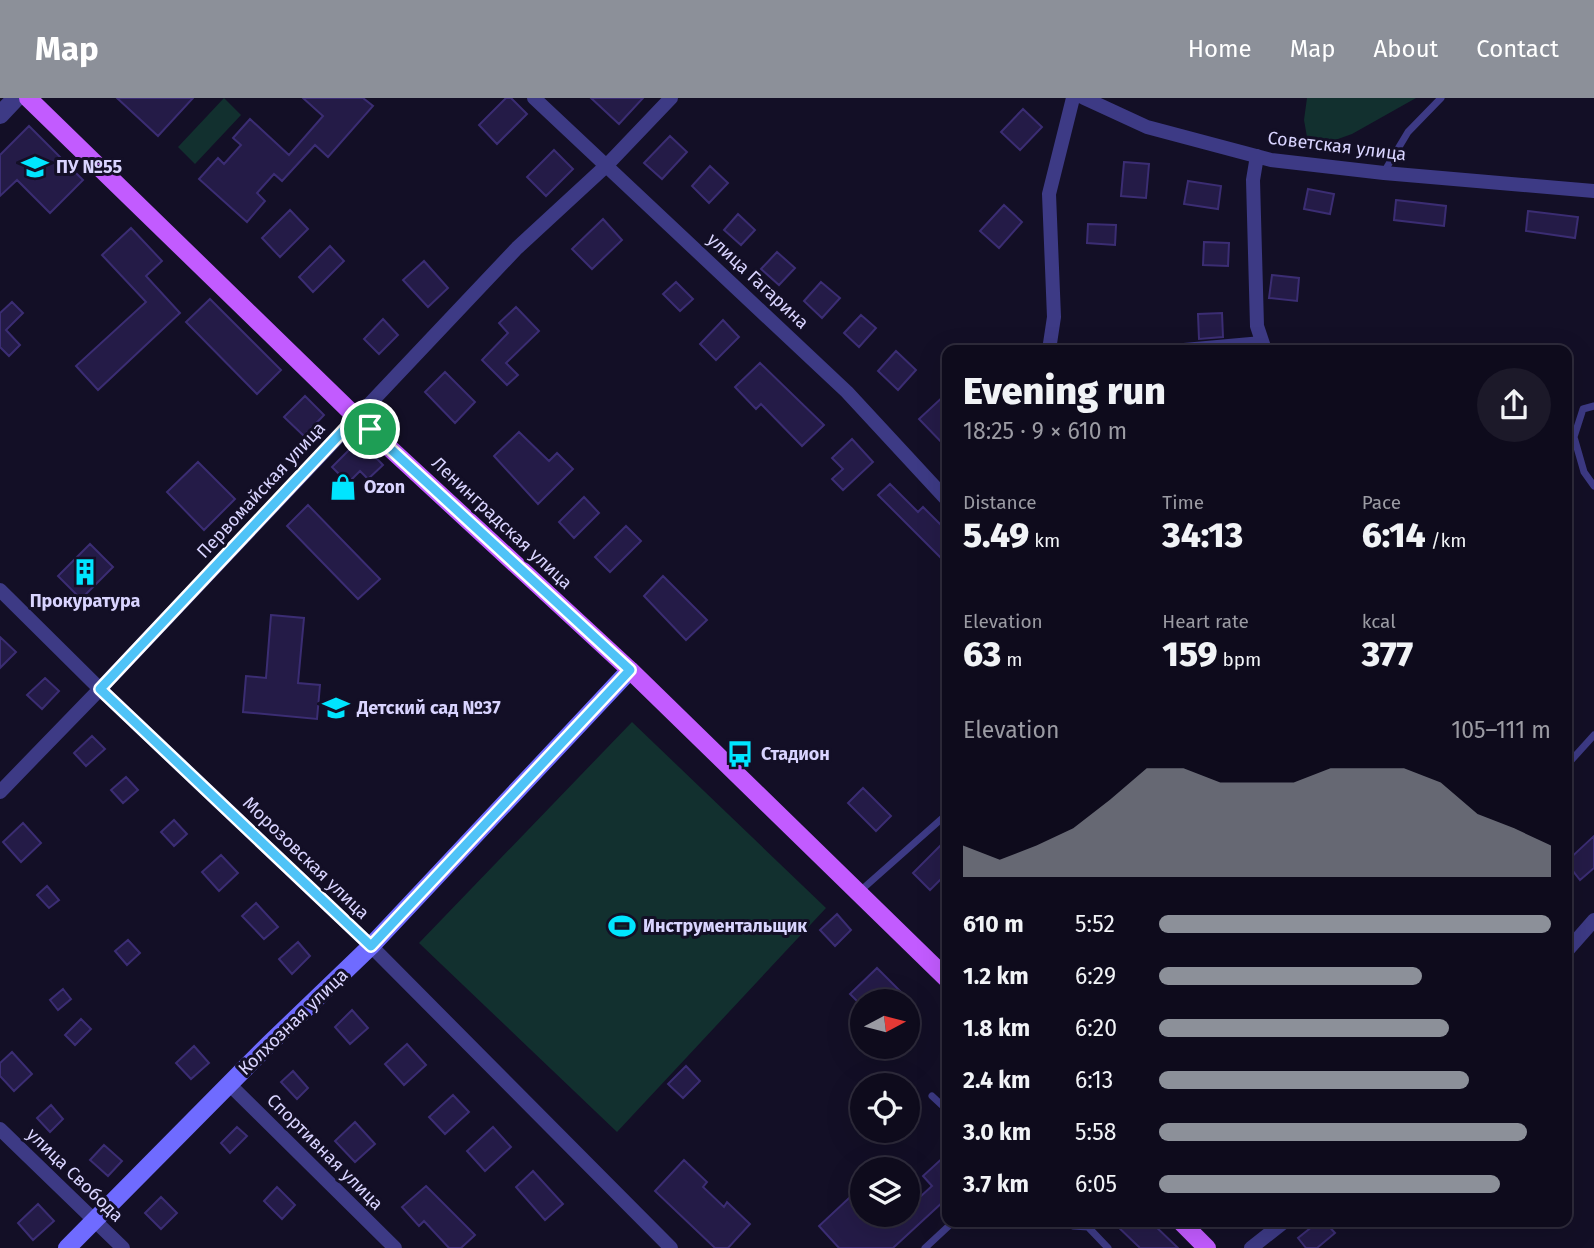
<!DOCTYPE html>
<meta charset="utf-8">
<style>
body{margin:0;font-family:"Fira Sans",sans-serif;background:#1c1929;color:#f1f3f6;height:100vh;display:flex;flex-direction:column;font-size:26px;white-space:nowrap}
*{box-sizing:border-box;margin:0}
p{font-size:23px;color:#9b9ba3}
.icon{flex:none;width:38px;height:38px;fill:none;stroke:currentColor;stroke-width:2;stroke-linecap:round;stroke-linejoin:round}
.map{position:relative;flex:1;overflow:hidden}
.details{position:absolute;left:942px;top:247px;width:630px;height:882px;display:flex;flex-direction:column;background:#0e0b1c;border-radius:14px;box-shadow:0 7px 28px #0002,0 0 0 2px #2e2b3b}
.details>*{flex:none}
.needle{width:46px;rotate:83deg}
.controls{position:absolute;left:850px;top:891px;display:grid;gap:14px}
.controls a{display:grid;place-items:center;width:70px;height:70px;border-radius:50%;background:#0e0b1c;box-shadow:0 7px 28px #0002,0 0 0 2px #2e2b3b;font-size:35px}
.pin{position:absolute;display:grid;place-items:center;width:60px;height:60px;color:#fff;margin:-30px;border:4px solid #fff;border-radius:50%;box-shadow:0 2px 7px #0007}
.round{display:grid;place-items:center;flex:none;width:74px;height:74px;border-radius:37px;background:#1c1929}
.head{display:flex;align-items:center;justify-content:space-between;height:119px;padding:0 21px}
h1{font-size:38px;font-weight:800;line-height:52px}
.figures{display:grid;grid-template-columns:repeat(3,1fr);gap:10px;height:119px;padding:7px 21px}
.figures div{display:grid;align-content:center}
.figures b{font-size:35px;font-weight:800}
.figures small{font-size:19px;font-weight:400}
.figures p{font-size:19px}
.chart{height:196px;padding:14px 21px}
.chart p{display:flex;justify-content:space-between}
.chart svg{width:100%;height:126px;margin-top:7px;fill:#8c9099;opacity:.7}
ul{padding:0 21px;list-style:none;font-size:23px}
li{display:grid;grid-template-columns:112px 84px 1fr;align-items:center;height:52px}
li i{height:18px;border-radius:9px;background:#8c9099}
header{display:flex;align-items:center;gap:42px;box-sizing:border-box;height:98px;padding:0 35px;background:#8c9099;color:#fff}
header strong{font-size:33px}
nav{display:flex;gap:38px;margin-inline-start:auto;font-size:24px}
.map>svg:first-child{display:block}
.green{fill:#12302f}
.building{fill:#241b47;stroke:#3b2d73;stroke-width:2}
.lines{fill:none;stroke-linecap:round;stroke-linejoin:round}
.service{stroke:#3d3a85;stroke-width:7}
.minor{stroke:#3d3a85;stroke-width:14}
.tertiary{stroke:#3d3a85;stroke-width:18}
.secondary{stroke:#6f6bff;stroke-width:18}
.primary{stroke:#c25bff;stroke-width:18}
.route-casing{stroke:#fff;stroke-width:14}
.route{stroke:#4fc3f7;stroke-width:9}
.labels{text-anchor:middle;stroke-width:6;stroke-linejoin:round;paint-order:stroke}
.street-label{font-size:18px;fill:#d9d4ff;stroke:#130f26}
.poi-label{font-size:18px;font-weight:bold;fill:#d9d4ff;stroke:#130f26;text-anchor:start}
</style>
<header>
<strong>Map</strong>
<nav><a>Home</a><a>Map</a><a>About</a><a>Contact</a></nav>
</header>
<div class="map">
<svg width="1594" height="1150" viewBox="0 0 1594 1150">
<rect width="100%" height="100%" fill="#130f26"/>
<path class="green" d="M 224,0 L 241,17 L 195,66 L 178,49 Z
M 1307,0 L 1416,0 L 1352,36 L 1321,47 L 1307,39 L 1304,22 Z
M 632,624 L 826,810 L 617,1034 L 419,845 Z"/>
<path class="building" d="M 117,0 L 193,0 L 158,38 Z
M 303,0 L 363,0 L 373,8 L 328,59 L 315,47 L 282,83 L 274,76 L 257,95 L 265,103 L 247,124 L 199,81 L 218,60 L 224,66 L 241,47 L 233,40 L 250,21 L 289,57 L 323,18 Z
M 506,0 L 511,0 L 527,16 L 497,46 L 479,27 Z
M 591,0 L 643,0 L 619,26 Z
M 1023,11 L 1042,29 L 1020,52 L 1001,34 Z
M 29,28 L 83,82 L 50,115 L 17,82 L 0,98 L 0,57 Z
M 670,38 L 687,54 L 662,81 L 644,65 Z
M 554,52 L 573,71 L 546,98 L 527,79 Z
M 1124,64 L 1149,66 L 1146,100 L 1121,98 Z
M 710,68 L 728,85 L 709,105 L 692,88 Z
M 1188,83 L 1221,88 L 1218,111 L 1184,106 Z
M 1308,91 L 1334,96 L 1330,116 L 1304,111 Z
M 1396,102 L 1446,108 L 1444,128 L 1394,122 Z
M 1004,107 L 1022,124 L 999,150 L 980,133 Z
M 290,112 L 308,131 L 280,159 L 262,140 Z
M 1528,113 L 1578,119 L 1575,140 L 1526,133 Z
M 738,116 L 755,132 L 741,147 L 724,132 Z
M 603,121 L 622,142 L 592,171 L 572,151 Z
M 1088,126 L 1116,127 L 1115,147 L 1087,145 Z
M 131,130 L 162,163 L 146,178 L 180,215 L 98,292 L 76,268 L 146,204 L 102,157 Z
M 1204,144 L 1229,145 L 1228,168 L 1203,167 Z
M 330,148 L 344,163 L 313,194 L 299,179 Z
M 777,154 L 795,170 L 779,187 L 761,171 Z
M 424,163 L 448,190 L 428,209 L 403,182 Z
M 1272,177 L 1299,180 L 1297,203 L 1269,200 Z
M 676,184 L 693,201 L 680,213 L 663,196 Z
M 821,184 L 840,200 L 822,220 L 804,203 Z
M 210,201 L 281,272 L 257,296 L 186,224 Z
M 12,204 L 23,215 L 6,232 L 20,247 L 9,258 L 0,249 L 0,215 Z
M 516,209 L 539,233 L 506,265 L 518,277 L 507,287 L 482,262 L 508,235 L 499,225 Z
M 1222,215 L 1223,239 L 1199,241 L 1198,216 Z
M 861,217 L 876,230 L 859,249 L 844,235 Z
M 383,221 L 398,237 L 379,256 L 364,241 Z
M 723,222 L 739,239 L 716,262 L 700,246 Z
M 896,253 L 916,272 L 898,292 L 878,273 Z
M 760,265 L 824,327 L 802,348 L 761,306 L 756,311 L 735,289 Z
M 445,274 L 475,304 L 455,325 L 425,294 Z
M 947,295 L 947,350 L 919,321 Z
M 305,298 L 324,317 L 304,338 L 284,319 Z
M 519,334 L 549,363 L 557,355 L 573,371 L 538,406 L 494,358 Z
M 852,341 L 873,364 L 843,392 L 832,381 L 843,371 L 832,360 Z
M 359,342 L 383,367 L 368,381 L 360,373 L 348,385 L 332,369 Z
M 198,364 L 235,401 L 204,432 L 167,394 Z
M 890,386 L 918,414 L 923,409 L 947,433 L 947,466 L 878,397 Z
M 584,399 L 599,415 L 574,440 L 559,424 Z
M 308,407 L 380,481 L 358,501 L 287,428 Z
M 626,428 L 641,443 L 610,474 L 595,459 Z
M 90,446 L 113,469 L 81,501 L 58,478 Z
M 663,478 L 707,522 L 686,542 L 644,498 Z
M 271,517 L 304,520 L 298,585 L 320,587 L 317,621 L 243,614 L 246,578 L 266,580 Z
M 0,539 L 16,554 L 0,570 Z
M 45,580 L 59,593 L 42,611 L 27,597 Z
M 92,638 L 105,651 L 86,668 L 74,655 Z
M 126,679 L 138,692 L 123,705 L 111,692 Z
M 863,690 L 891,718 L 876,733 L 848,705 Z
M 174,722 L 187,736 L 174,748 L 161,734 Z
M 23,725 L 41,745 L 21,764 L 3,744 Z
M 1594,738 L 1594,770 L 1580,782 L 1566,764 Z
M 947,741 L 947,775 L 930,792 L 913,775 Z
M 221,757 L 238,775 L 219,793 L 202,774 Z
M 47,788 L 59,802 L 49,810 L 37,797 Z
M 256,805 L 278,829 L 264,841 L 242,818 Z
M 837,816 L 851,832 L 835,848 L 820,832 Z
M 128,842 L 140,855 L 127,867 L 115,853 Z
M 298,844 L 310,858 L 292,876 L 279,861 Z
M 877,870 L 910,903 L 857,903 L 850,896 Z
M 63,891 L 71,901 L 58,912 L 50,902 Z
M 352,912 L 368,930 L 350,946 L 335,929 Z
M 81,921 L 91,931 L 75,947 L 65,937 Z
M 407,946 L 426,967 L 404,987 L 385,966 Z
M 194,948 L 209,965 L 191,981 L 176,965 Z
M 12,954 L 32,976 L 14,993 L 0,978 L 0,965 Z
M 686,968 L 700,983 L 683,1000 L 668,986 Z
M 293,973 L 308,990 L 297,1001 L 281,984 Z
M 453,997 L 469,1014 L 445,1036 L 429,1019 Z
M 51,1007 L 63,1021 L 50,1034 L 37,1020 Z
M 355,1024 L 375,1046 L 355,1064 L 335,1043 Z
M 237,1029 L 247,1038 L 230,1055 L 221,1045 Z
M 493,1029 L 511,1049 L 485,1073 L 467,1053 Z
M 104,1047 L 122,1063 L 108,1078 L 90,1062 Z
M 947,1056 L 947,1103 L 945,1102 L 893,1150 L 839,1150 L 819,1128 L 863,1087 L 863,1116 L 908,1116 L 908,1110 L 932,1088 L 923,1078 Z
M 684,1062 L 707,1084 L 703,1089 L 724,1109 L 727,1104 L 750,1126 L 728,1150 L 715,1150 L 655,1093 Z
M 533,1073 L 563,1106 L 545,1122 L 516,1089 Z
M 426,1088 L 475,1137 L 461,1150 L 449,1150 L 424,1123 L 419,1128 L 402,1109 Z
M 277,1089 L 295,1107 L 282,1121 L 264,1103 Z
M 161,1099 L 177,1115 L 161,1131 L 145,1115 Z
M 38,1106 L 54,1123 L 33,1142 L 18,1125 Z
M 1113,1124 L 1151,1124 L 1178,1150 L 1140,1150 Z
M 1318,1124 L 1325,1124 L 1335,1135 L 1317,1150 L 1306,1150 L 1298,1140 Z"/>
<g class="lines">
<path class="service" d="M 1384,74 L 1408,34 L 1441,0
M 1594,308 L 1583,311 L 1574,339 L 1584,374 L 1594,388
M 1566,668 L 1594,637
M 859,794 L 947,716
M 932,998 L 947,1012
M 1068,1124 L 1073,1128 L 1088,1129 L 1093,1124
M 1088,1129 L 1108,1150
M 925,1150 L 953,1124"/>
<path class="minor" d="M 534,0 L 847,294 L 947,402
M 1084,0 L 1147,29 L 1271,62 L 1384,75 L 1594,93
M 1257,58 L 1253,82 L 1257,228 L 1265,252
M 1049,252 L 1054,219 L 1049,96 L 1073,0
M 1184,252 L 1262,245
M 0,492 L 100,591 L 371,848 L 671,1150
M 0,694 L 100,591 L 517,150 L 607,67 L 671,0
M 1566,854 L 1594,822
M 229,986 L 395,1150
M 0,1031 L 123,1150
M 1251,1150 L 1284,1124"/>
<path class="tertiary" d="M 0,17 L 16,0"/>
<path class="secondary" d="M 67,1150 L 268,947 L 371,848 L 630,572"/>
<path class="primary" d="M 28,0 L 356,319 L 630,572 L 947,881
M 1181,1124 L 1207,1150"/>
</g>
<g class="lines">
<defs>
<path id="route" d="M 356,319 L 630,572 L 371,848 L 100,591 Z"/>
</defs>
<use href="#route" class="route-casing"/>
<use href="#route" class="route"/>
</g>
<defs>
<symbol id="university-bare" viewBox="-9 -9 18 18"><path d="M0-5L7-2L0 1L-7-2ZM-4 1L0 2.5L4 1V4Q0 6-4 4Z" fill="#00e5ff" stroke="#130f26" stroke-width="2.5" paint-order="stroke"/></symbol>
<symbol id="shop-bare" viewBox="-9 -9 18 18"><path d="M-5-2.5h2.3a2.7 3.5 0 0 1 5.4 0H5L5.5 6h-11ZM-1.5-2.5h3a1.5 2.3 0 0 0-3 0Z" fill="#00e5ff" stroke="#130f26" stroke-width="2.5" paint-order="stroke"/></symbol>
<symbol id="building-bare" viewBox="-9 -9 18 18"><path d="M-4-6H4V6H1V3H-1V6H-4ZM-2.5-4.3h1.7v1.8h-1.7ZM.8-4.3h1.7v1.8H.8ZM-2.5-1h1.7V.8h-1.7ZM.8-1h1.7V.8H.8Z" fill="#00e5ff" stroke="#130f26" stroke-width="2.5" paint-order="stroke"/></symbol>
<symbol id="school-bare" viewBox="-9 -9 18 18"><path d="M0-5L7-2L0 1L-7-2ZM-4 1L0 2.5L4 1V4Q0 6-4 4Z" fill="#00e5ff" stroke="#130f26" stroke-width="2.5" paint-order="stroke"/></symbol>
<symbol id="bus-bare" viewBox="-9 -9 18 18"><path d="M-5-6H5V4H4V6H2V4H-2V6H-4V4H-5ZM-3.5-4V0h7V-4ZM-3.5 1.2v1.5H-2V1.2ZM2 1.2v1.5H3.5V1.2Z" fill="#00e5ff" stroke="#130f26" stroke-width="2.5" paint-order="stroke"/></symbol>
<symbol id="stadium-bare" viewBox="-9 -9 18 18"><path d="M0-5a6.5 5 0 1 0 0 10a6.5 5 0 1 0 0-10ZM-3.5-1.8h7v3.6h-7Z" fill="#00e5ff" stroke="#130f26" stroke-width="2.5" paint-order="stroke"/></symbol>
</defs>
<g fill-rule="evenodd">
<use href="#university-bare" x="16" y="50" width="38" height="38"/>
<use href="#shop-bare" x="324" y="370" width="38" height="38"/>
<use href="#building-bare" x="66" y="455" width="38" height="38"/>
<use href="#school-bare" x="317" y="591" width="38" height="38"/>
<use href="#bus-bare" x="721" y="637" width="38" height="38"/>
<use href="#stadium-bare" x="603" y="809" width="38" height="38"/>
</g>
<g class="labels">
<g class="street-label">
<text transform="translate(1337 48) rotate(7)" y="6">Советская улица</text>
<text transform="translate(758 183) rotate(43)" y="6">улица Гагарина</text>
<text transform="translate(261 392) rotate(-47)" y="6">Первомайская улица</text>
<text transform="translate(502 425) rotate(43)" y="6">Ленинградская улица</text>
<text transform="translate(306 760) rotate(44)" y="6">Морозовская улица</text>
<text transform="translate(293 924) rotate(-44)" y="6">Колхозная улица</text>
<text transform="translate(325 1054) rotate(45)" y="6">Спортивная улица</text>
<text transform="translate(75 1077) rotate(44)" y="6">улица Свобода</text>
</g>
<g class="poi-label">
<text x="56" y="75">ПУ №55</text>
<text x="364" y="395">Ozon</text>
<text x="85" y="509" text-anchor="middle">Прокуратура</text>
<text x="357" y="616">Детский сад №37</text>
<text x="761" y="662">Стадион</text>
<text x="643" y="834">Инструментальщик</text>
</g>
</g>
</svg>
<div class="controls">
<a><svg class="needle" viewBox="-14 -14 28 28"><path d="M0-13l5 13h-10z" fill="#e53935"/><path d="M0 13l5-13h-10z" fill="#9b9ba3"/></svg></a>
<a><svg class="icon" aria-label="locate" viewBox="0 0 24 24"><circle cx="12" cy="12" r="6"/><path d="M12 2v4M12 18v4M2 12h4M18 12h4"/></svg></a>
<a><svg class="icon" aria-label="layers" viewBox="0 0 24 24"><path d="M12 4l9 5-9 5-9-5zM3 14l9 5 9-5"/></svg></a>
</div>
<div class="pin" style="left:370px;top:331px;background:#1e9e55"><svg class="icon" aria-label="arrive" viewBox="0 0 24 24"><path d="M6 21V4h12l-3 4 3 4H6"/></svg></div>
<section class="details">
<div class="head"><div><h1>Evening run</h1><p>18:25 · 9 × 610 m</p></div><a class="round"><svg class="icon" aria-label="share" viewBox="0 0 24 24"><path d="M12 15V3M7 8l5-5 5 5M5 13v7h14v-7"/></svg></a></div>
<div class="figures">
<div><p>Distance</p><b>5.49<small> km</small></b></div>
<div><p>Time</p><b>34:13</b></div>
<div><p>Pace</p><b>6:14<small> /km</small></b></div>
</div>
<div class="figures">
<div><p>Elevation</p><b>63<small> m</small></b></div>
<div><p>Heart rate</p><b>159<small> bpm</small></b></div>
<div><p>kcal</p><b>377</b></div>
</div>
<div class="chart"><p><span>Elevation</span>105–111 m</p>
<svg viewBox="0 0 160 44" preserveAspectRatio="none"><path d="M0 44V33L10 38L20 33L30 27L40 17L50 6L60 6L70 11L80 11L90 11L100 6L110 6L120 6L130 11L140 22L150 27L160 33V44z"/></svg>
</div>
<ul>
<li><b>610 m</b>5:52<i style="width:100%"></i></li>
<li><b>1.2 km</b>6:29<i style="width:67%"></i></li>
<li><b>1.8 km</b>6:20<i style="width:74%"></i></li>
<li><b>2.4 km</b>6:13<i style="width:79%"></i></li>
<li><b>3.0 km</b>5:58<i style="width:94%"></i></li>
<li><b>3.7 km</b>6:05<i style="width:87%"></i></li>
</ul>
</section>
</div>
